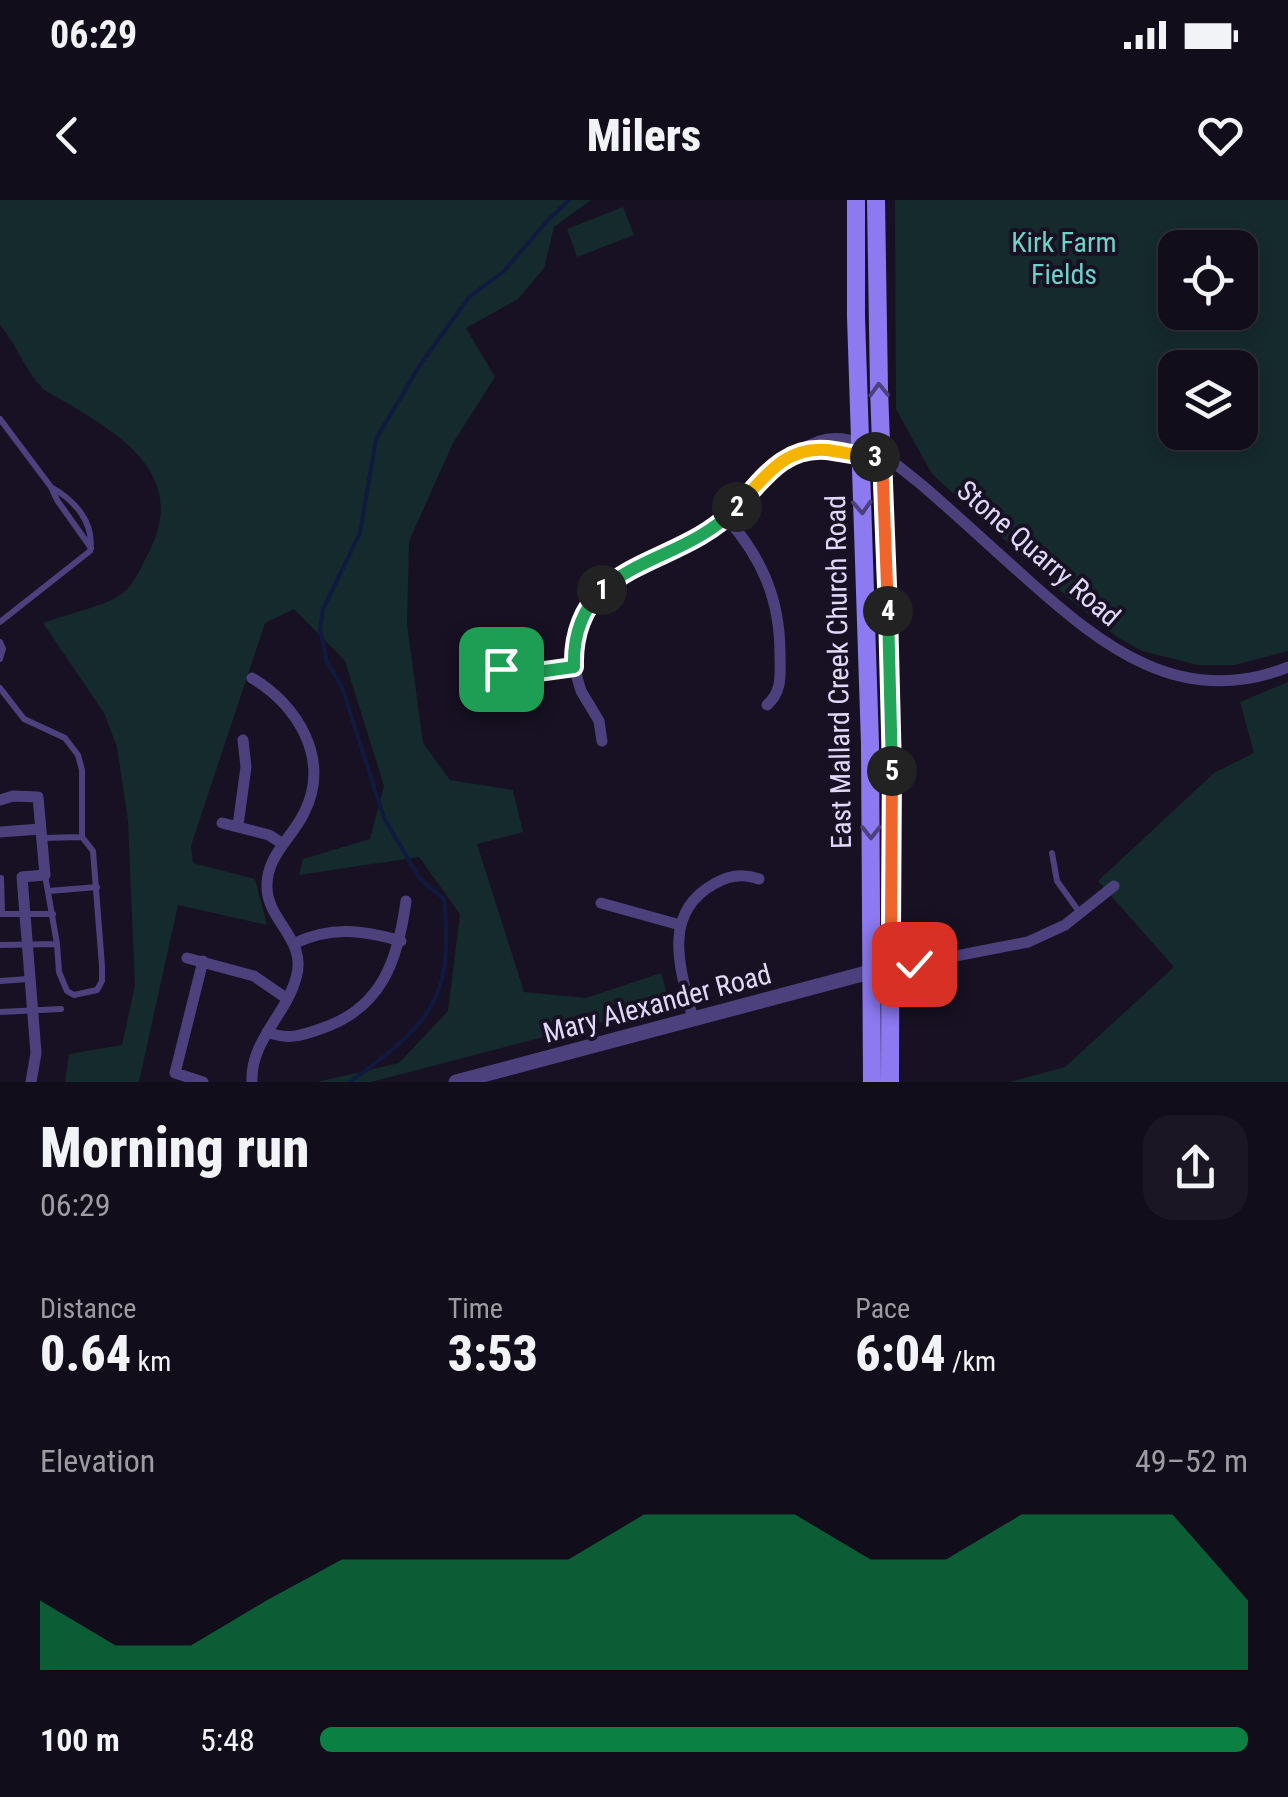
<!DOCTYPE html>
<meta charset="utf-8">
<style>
body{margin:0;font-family:"Roboto Condensed",sans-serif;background:#1a1623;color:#f1f3f6;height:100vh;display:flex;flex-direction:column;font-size:38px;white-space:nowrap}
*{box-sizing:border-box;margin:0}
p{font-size:32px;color:#9c9ca2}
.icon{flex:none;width:55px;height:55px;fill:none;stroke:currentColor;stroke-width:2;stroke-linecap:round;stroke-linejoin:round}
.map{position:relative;height:882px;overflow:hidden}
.sheet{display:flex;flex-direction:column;background:#110d1a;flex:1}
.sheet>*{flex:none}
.tools{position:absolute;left:1158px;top:30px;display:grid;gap:20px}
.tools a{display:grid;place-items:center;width:100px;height:100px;border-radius:20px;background:#110d1a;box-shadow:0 5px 15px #0003,0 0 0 2px #302d39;font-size:50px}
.pin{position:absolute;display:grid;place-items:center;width:85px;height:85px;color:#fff;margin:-42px;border-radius:20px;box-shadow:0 5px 15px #0006}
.km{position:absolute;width:50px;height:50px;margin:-25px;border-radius:50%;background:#222;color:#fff;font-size:28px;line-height:50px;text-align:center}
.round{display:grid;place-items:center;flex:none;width:105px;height:105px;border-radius:30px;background:#1a1623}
.headline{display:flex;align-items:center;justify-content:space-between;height:170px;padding:0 40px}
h1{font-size:55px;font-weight:800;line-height:75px}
.stats{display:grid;grid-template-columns:repeat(3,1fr);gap:15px;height:170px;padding:10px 40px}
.stats div{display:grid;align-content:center}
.stats b{font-size:50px;font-weight:800}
.stats small{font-size:28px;font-weight:400}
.stats p{font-size:28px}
.chart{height:280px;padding:20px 40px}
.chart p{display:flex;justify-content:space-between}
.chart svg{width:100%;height:180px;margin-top:10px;fill:#0b8043;opacity:.7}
ul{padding:0 40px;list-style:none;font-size:32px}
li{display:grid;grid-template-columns:160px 120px 1fr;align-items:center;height:75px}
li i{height:25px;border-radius:12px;background:#0b8043}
.status{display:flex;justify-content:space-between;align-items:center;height:70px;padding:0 50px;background:#110d1a;direction:ltr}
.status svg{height:28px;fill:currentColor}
header{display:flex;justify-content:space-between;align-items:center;height:130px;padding:0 40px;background:#110d1a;font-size:45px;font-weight:800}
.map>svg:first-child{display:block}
.green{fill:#152a2d;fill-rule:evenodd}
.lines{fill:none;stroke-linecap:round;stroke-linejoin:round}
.stream{stroke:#101a3e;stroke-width:4}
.service{stroke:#4c417d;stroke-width:6}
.minor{stroke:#4c417d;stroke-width:11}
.tertiary{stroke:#4c417d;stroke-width:15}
.secondary{stroke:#8d79f0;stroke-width:18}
.oneway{stroke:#4c407f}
.split-1-casing{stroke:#fff;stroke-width:20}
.split-2-casing{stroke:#fff;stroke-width:20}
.split-3-casing{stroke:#fff;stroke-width:20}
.split-4-casing{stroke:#fff;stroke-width:20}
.split-5-casing{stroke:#fff;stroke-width:20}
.split-6-casing{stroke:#fff;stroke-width:20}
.split-7-casing{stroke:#fff;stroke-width:20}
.split-1{stroke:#22a559;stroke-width:12}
.split-2{stroke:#22a559;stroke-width:12}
.split-3{stroke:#f5b400;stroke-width:12}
.split-4{stroke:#f0652b;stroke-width:12}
.split-5{stroke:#22a559;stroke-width:12}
.split-6{stroke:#f0652b;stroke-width:12}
.split-7{stroke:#f5b400;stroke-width:12}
.labels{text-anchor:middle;stroke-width:8;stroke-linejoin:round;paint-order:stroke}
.park-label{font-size:28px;fill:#6cd3c7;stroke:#171123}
.street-label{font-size:28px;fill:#e1d8fb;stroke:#171123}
</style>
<div class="status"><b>06:29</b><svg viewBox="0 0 49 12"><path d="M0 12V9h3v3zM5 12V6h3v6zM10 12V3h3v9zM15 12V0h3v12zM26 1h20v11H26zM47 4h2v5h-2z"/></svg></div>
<header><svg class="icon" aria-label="back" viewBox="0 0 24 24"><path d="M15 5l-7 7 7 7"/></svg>Milers<svg class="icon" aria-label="heart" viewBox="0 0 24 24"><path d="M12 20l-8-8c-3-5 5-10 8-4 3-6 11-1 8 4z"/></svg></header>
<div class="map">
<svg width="1288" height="882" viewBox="0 0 1288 882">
<rect width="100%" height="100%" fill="#171123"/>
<path class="green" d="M 0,0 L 591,0 L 554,27 L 544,68 L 518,99 L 466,128 L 495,177 L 453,243 L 409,341 L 407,424 L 423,543 L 450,580 L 513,590 L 523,632 L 477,644 L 524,792 L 586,798 L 661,773 L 670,804 L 371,882 L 317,882 L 399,863 L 448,811 L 460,714 L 419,657 L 299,675 L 303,659 L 370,639 L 384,586 L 345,461 L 294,409 L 265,423 L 191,646 L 193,663 L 255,679 L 267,725 L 178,705 L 139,882 L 65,882 L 69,854 L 122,845 L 135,785 L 128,621 L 117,547 L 104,513 L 43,423 C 64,415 100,407 117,397 C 133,388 139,371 148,354 C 194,267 106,227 43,189 C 25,170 17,145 0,125 Z
M 895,0 L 1288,0 L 1288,451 L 1235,465 L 1198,465 L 1142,451 L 1117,437 L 1073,402 L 932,274 L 896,209 ZM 1175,48 L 1240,48 L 1240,112 L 1175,112 ZM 1175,168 L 1240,168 L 1240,232 L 1175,232 Z
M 623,7 L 634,35 L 577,57 L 567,29 Z
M 1288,482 L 1288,882 L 1010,882 L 1065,867 L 1174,767 L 1098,681 L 1214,573 L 1254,553 L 1240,502 Z"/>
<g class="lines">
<path class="stream" d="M 350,882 C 429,824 455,800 444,699 L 420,679 L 384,618 L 342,487 L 327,462 L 320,430 L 323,409 L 360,333 L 376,239 L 420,165 L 469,97 L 503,72 L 548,20 L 569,0"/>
<path class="service" d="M 0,219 L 51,287
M 0,422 L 90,351 C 95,322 74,300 51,287 L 57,300 L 91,348
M 0,442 L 3,449 L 0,459
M 0,488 L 24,519 L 65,538 L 78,555 L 82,570 L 82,637
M 42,638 L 82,637 L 93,651 L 102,766 L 102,781 L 97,790 L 74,795 L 67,791 L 59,772 L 57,744
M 1052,653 L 1057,681 L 1080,713
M 1,678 L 2,714
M 49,691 L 97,687
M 0,714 L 53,714
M 0,745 L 57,744 L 45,675
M 0,781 L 28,779
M 0,812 L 61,809"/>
<path class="minor" d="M 882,257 L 823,250 L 800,251 C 845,218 887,257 923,286 C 958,316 992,348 1027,379 C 1102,446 1181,510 1288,467
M 726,317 C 762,358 780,399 780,454 C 780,474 783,491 767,505
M 497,464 L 508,473 L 516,475 L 574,467
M 602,541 L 599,521 L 581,491 L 574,467 L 578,429 L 588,406 L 601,390 L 620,377 L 680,349 L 714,328 L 770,269 L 800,251
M 0,600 L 13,596 L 38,597 L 45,675 L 22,677 L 36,853 L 31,882
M 222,623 L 269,635 L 283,644
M 238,625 L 246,567 L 243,540
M 0,632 L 40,629
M 601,703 L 680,725
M 295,743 C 332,726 362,730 401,741
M 187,758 L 254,776 L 286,798
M 203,761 L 175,873 L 203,882
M 884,770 L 1028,742 L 1065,725 L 1114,686
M 693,819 C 681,771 660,714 714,684 C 729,675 743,673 759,679
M 267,832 C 287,840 301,836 320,829 C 382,809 398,760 406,701
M 252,882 C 250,841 286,815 296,778 C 308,740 267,721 267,687 C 266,656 292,638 304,613 C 331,560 298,505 252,478"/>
<path class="tertiary" d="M 456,882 L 870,772"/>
<path class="secondary" d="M 856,0 L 856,117 L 870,544 L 872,882
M 876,0 L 879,189 L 891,513 L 890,882"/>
</g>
<defs><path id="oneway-chevron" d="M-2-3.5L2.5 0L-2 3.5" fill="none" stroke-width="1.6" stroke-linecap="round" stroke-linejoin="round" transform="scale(2.5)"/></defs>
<g class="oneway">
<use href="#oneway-chevron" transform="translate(879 190) rotate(-92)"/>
<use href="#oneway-chevron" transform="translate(862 307) rotate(87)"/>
<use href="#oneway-chevron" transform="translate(871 632) rotate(90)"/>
</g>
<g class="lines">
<defs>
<path id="split-1" d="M 501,469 L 516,475 L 574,467 C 573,437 581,411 602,390"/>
<path id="split-2" d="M 602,390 C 642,355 695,351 737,307"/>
<path id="split-3" d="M 737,307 C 764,278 784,246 827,250 C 843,252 859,256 875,257"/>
<path id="split-4" d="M 875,257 L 882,257 L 888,411"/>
<path id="split-5" d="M 888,411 L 892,571"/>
<path id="split-6" d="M 891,731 L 892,571"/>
<path id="split-7" d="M 891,731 L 890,769 L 914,764"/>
</defs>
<use href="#split-1" class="split-1-casing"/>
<use href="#split-2" class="split-2-casing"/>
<use href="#split-3" class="split-3-casing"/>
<use href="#split-4" class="split-4-casing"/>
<use href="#split-5" class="split-5-casing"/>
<use href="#split-6" class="split-6-casing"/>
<use href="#split-7" class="split-7-casing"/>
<use href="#split-1" class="split-1"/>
<use href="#split-2" class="split-2"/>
<use href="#split-3" class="split-3"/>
<use href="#split-4" class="split-4"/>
<use href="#split-5" class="split-5"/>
<use href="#split-6" class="split-6"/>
<use href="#split-7" class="split-7"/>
</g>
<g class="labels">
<g class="park-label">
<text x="1064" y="52">Kirk Farm<tspan x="1064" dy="32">Fields</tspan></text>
</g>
<g class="street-label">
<text transform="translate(1039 353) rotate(41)" y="10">Stone Quarry Road</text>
<text transform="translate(838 472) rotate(-91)" y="10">East Mallard Creek Church Road</text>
<text transform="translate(657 803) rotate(-15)" y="10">Mary Alexander Road</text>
</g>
</g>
</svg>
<div class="tools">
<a><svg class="icon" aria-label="locate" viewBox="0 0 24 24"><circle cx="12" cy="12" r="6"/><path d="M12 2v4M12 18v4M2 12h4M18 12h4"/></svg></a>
<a><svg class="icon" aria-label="layers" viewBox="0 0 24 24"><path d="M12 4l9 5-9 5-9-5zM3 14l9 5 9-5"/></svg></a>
</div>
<div class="pin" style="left:501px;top:469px;background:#1e9e55"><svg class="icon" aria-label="arrive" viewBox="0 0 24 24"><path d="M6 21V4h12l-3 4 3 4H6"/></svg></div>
<div class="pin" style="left:914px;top:764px;background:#d93025"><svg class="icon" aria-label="check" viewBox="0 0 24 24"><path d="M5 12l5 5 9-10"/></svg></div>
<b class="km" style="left:602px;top:390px">1</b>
<b class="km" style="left:737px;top:307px">2</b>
<b class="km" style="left:875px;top:257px">3</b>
<b class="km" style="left:888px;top:411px">4</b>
<b class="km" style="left:892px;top:571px">5</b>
</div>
<section class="sheet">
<div class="headline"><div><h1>Morning run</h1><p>06:29</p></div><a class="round"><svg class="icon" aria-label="share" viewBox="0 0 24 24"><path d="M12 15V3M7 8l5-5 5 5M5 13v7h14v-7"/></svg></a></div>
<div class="stats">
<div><p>Distance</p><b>0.64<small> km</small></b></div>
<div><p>Time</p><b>3:53</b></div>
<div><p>Pace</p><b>6:04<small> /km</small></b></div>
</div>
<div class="chart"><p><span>Elevation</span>49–52 m</p>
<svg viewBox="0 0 160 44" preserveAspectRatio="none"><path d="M0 44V27L10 38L20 38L30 27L40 17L50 17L60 17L70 17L80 6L90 6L100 6L110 17L120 17L130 6L140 6L150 6L160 27V44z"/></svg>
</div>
<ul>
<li><b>100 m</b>5:48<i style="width:100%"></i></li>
</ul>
</section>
